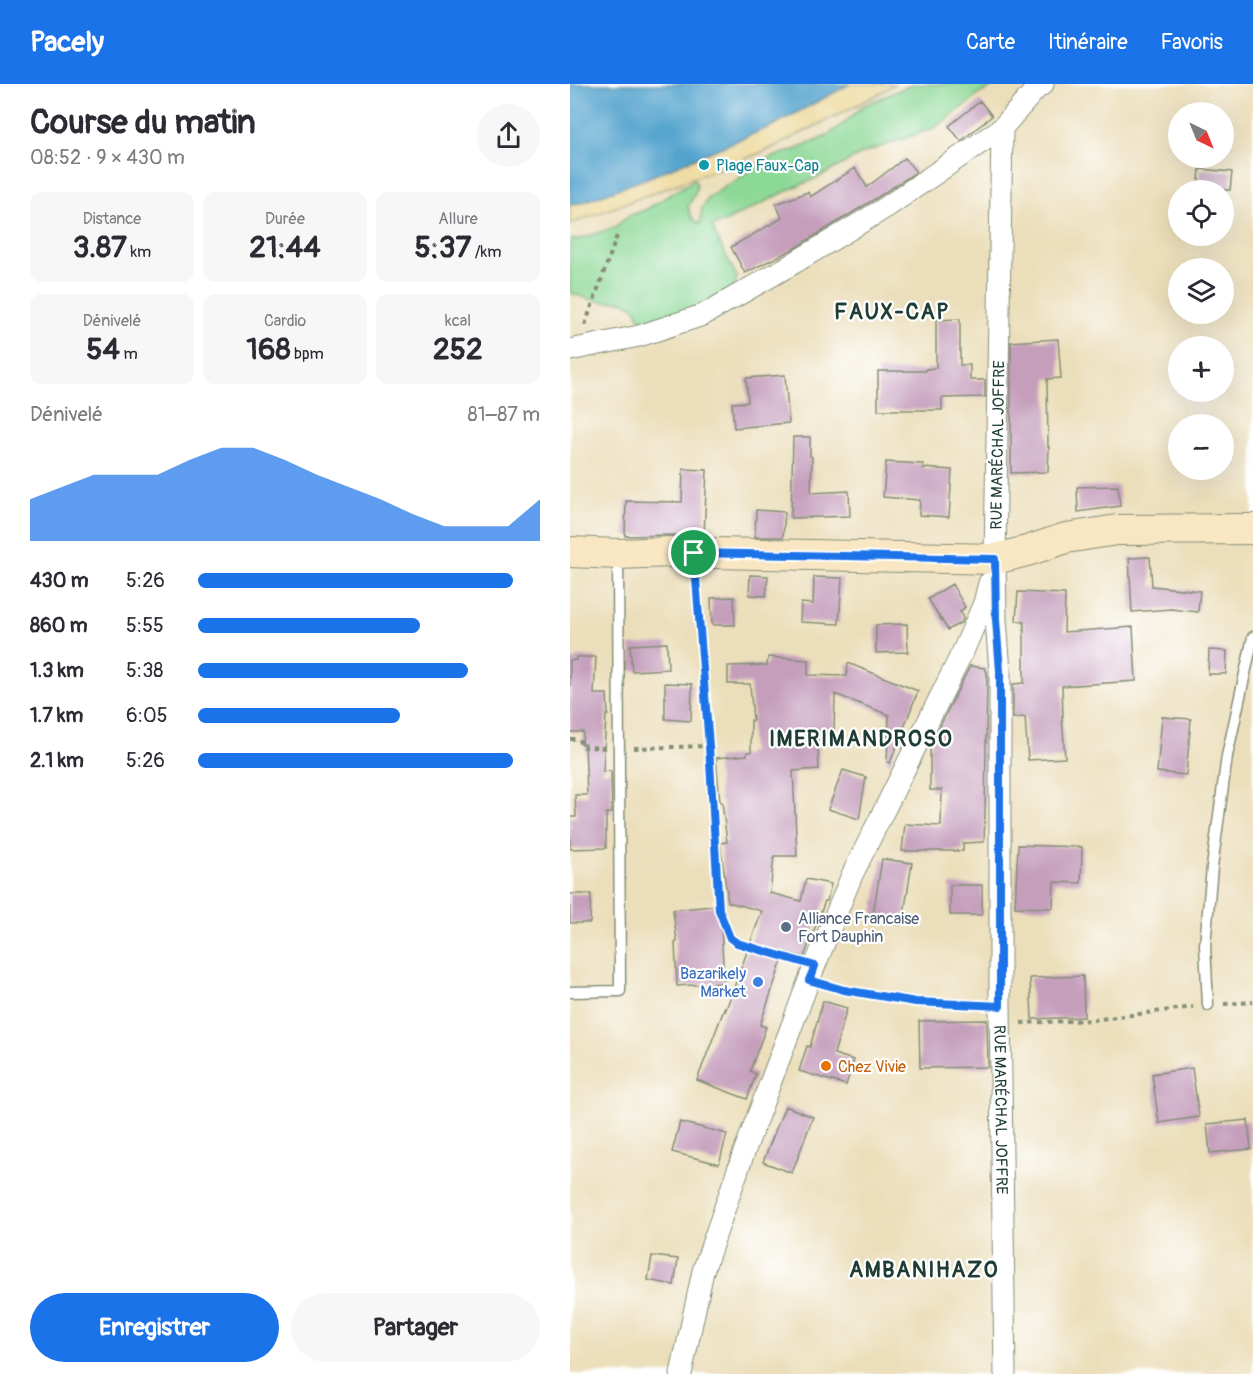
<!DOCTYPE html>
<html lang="fr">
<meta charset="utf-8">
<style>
body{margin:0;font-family:Pangolin,sans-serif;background:#f7f7f7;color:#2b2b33;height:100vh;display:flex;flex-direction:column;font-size:22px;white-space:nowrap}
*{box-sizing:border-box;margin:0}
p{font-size:20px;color:#7c7c81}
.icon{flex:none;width:33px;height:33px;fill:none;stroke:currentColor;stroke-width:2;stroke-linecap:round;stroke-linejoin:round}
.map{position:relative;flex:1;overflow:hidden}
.drawer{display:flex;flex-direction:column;background:#fff;width:570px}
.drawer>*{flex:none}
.needle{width:39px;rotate:137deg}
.controls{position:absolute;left:598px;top:18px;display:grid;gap:12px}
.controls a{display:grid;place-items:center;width:66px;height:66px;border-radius:50%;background:#fff;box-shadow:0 6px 24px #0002;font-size:30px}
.pin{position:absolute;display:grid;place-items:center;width:51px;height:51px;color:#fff;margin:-26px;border:3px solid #fff;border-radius:50%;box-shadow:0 2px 6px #0007}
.round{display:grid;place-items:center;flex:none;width:63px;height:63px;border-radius:32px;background:#f7f7f7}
.head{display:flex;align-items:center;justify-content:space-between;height:102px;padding:0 30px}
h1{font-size:33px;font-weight:800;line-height:45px}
.stats{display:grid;grid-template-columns:repeat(3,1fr);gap:9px;height:102px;padding:6px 30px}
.stats div{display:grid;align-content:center;border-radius:12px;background:#f7f7f7;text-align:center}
.stats b{font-size:30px;font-weight:800}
.stats small{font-size:16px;font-weight:400}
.stats p{font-size:16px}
.chart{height:168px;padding:12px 30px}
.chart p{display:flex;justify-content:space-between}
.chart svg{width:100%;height:108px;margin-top:6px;fill:#1a73e8;opacity:.7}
.button{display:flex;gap:12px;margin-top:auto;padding:12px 30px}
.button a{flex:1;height:69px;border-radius:36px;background:#1a73e8;color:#fff;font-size:24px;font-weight:800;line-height:69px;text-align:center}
.button a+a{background:#f7f7f7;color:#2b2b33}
ul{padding:0 30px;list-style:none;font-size:20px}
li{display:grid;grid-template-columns:96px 72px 1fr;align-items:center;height:45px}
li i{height:15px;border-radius:8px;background:#1a73e8}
header{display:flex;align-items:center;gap:36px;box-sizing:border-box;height:84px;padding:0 30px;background:#1a73e8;color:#fff}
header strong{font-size:28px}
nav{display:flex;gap:33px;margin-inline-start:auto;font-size:21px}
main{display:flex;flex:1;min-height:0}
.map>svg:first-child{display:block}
.green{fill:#8cd895;stroke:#568a64;stroke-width:1.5}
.sand{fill:#eeda9e;stroke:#868c69;stroke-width:1.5}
.water{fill:#53a3cd;stroke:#397080;stroke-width:1.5}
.building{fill:#c59ebc}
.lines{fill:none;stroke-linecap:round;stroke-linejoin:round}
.service-casing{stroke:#858e77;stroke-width:13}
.minor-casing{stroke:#858e77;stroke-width:23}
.secondary-casing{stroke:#858e77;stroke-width:32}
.path{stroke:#858e77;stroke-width:4;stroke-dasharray:4.5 4.5;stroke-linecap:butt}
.service{stroke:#fff;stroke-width:10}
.minor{stroke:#fff;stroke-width:21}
.secondary{stroke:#f9e7c3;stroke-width:30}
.route-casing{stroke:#fff;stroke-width:12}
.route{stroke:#1a73e8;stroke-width:8}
.culture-dot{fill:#0f9aa8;stroke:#fff;stroke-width:2}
.service-dot{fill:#5c6f8a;stroke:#fff;stroke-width:2}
.shop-dot{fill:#3f7fe0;stroke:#fff;stroke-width:2}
.food-dot{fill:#e8710a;stroke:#fff;stroke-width:2}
.labels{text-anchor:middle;stroke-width:4.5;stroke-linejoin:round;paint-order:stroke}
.culture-label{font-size:16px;fill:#0d838f;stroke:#fff;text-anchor:start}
.street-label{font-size:16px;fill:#1f3d34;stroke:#fff}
.service-label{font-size:16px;fill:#4e5e75;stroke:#fff;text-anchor:start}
.shop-label{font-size:16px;fill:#366cbe;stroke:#fff;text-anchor:end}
.food-label{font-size:16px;fill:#c56008;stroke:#fff;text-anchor:start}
.district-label{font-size:22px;font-weight:bold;letter-spacing:1.5px;fill:#1f3d34;stroke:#fff}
</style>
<header>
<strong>Pacely</strong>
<nav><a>Carte</a><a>Itinéraire</a><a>Favoris</a></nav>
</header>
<main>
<section class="drawer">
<div class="head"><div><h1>Course du matin</h1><p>08:52 · 9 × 430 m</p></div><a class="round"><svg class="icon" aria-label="share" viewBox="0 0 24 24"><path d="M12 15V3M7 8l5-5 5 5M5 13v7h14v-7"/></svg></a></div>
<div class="stats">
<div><p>Distance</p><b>3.87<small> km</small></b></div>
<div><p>Durée</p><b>21:44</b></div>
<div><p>Allure</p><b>5:37<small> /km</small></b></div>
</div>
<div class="stats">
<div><p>Dénivelé</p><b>54<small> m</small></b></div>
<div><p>Cardio</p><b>168<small> bpm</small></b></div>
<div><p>kcal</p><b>252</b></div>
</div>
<div class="chart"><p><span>Dénivelé</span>81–87 m</p>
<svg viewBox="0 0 160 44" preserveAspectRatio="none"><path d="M0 44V27L10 22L20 17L30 17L40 17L50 11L60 6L70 6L80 11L90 17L100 22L110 27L120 33L130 38L140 38L150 38L160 27V44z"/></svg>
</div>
<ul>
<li><b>430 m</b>5:26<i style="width:92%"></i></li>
<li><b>860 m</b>5:55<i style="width:65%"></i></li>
<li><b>1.3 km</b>5:38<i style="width:79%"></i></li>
<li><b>1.7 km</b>6:05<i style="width:59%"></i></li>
<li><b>2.1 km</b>5:26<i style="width:92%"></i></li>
</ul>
<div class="button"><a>Enregistrer</a><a>Partager</a></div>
</section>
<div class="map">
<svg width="683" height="1290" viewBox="0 0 683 1290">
<rect width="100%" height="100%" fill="#fff"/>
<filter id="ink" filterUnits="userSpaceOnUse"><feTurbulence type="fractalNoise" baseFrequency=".0167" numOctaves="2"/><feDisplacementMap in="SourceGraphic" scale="12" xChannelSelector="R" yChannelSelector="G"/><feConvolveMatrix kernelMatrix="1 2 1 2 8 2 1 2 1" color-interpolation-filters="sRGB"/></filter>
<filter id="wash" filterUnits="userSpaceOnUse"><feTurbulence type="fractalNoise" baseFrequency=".008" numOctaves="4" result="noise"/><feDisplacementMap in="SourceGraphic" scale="24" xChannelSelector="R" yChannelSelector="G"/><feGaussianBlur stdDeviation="1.35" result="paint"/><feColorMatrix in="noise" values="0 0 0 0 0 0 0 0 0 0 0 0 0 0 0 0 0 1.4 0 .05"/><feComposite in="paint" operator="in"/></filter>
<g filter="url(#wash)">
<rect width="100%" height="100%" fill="#ebdeba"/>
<path class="green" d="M 343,0 L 428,0 L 407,11 L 400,18 L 364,44 L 293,69 L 249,93 L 223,104 L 152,139 L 142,142 L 146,152 L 167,193 L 164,203 L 130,224 L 74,241 L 64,223 L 52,217 L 35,218 L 19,215 L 0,209 L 0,155 L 10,155 L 45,143 L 59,132 L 77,125 L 124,96 L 127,101 L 125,110 L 118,123 C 120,131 122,136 130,140 L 132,124 L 139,113 L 168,95 L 193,76 L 227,65 L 255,53 L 273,40 L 293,22 Z"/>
<path class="sand" d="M 280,0 L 325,0 L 303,13 L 196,67 L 0,140 L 0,121 L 13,118 L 77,94 L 202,42 Z"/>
<path class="water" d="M 0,0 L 280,0 L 202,42 L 77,94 L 13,118 L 0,121 Z"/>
<g id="blocks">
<path class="building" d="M 410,17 L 422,32 L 391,57 L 379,42 Z
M 335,74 L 346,88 L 308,113 L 225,164 L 175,189 L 161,163 L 212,134 L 206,120 L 238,108 L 240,113 L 285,84 L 297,103 Z
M 630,85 L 662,88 L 660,106 L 628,106 Z
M 390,235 L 390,281 L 400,281 L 400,296 L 415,296 L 415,313 L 372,314 L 372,326 L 308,326 L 308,287 L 356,287 L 356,285 L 366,284 L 366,236 Z
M 488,255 L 491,294 L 477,295 L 478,363 L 479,363 L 478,388 L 441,389 L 441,258 Z
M 215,291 L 219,339 L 164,344 L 162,319 L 178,318 L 176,294 Z
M 223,353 L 240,353 L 240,372 L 242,373 L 241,409 L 279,407 L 280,432 L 221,434 Z
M 316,378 L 353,380 L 353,384 L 382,386 L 379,433 L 349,431 L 350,416 L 313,413 Z
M 113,385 L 137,386 L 134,451 L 102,451 L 55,452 L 56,417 L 112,418 Z
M 548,402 L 550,422 L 508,428 L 507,403 Z
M 186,426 L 215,428 L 213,453 L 185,453 Z
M 580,473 L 582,502 L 630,507 L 628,528 L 601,525 L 562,528 L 559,474 Z
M 180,491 L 198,492 L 196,512 L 179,511 Z
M 244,493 L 272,494 L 269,540 L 230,538 L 231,519 L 243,520 Z
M 382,500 L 395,523 L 390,528 L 393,534 L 392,538 L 378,546 L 358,515 Z
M 448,508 L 495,510 L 494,548 L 563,543 L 566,597 L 492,602 L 493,632 L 492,632 L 495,674 L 458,676 L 455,633 L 443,634 L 443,600 L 454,599 L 454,538 L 446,537 Z
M 164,513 L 165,541 L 142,541 L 141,514 Z
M 337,540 L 338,568 L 306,569 L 306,541 Z
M 97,559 L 98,585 L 62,587 L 60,561 Z
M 639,566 L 657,567 L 656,590 L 638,590 Z
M 6,573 L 26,573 L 24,610 L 37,610 L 38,631 L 36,631 L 33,688 L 41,687 L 42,729 L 36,729 L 36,764 L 0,765 L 0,733 L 6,733 L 5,711 L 17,711 L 15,660 L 12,660 L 13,648 L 0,648 L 0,576 L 6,576 Z
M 198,573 L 238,576 L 238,591 L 277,592 L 278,579 L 348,607 L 320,679 L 317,678 L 319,631 L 265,610 L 264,649 L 247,648 L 249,685 L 223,687 L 227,772 L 204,772 L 200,809 L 231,817 L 236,795 L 261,800 L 257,817 L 255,817 L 234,873 L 215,868 L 190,941 L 196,943 L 180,987 L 186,990 L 177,1015 L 127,996 L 155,923 L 155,928 L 192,827 L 158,818 L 150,759 L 157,758 L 152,718 L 150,718 L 146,674 L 177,671 L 177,668 L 181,668 L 181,636 L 183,636 L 180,600 L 158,600 L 158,582 L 197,581 Z
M 400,582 L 415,584 L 417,589 L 415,732 L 414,758 L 393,759 L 393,767 L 332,767 L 335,740 L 371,742 L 372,706 L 360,706 L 360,662 Z
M 95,599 L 122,600 L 121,637 L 95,635 Z
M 592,633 L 621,635 L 616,691 L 587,688 Z
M 273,686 L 296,693 L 289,735 L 258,725 Z
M 448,761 L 512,763 L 511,799 L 484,798 L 483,824 L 445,823 Z
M 312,775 L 342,779 L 334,830 L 333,829 L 331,841 L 302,837 Z
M 380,801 L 412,801 L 412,831 L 380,831 Z
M 0,810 L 21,810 L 20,839 L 0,839 Z
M 150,821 L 154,899 L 107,902 L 105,859 L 107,858 L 103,826 Z
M 513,892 L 514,933 L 462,935 L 460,894 Z
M 253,917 L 277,924 L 264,970 L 284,976 L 276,1001 L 229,987 L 237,962 L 240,963 Z
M 417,936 L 418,983 L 350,984 L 349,937 Z
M 622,984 L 629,1033 L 589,1039 L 582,990 Z
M 215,1022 L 243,1033 L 222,1089 L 193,1078 Z
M 678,1036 L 681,1065 L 640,1069 L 637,1040 Z
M 110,1038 L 157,1050 L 149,1080 L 102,1068 Z
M 82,1172 L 108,1175 L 104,1201 L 78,1196 Z"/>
</g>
</g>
<g filter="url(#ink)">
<use href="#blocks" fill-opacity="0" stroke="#858e77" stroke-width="1.5"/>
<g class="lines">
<defs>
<path id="service" d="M 0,908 L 50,907 L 48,470
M 638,921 L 635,861 L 642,783 L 657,672 L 683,553"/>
<g id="minor">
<path id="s1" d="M 432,44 L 425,475 L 426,536 L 430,587 L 430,922 L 435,1290"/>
<path d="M 0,266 L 69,252 L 133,231 L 224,179 L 315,124 L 432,44 L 466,5 L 473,0"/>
<path d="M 111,1290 L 133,1187 L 173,1071 L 239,896 L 282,791 L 394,565 L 414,519 L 419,499"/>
</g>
<path id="secondary" d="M 0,468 L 48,470 L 102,468 L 425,475 L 457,467 L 496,454 L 547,446 L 683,445"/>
</defs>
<use href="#service" class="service-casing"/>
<use href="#minor" class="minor-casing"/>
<use href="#secondary" class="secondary-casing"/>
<path class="path" d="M 15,241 L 48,149
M 126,493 L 139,662 L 149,826 L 160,854 L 167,859 L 226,876
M 0,655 L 8,655 L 10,657 L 10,661 L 14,663 L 36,664
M 64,664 L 139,662
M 258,902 L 274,906 L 346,919 L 411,921
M 654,920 L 683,918
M 451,939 L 523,936 L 623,923"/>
<use href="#service" class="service"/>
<use href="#minor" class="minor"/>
<use href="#secondary" class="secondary"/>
</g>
</g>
<g class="lines" filter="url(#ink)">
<defs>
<path id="route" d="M 124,469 L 425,475 L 426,536 L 430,587 L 430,922 L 346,918 L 274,906 L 239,896 L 245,882 L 167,859 L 160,854 L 149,826 L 139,662 Z"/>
</defs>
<use href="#route" class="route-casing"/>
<use href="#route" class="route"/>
</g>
<circle class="culture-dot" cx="134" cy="81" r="6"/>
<circle class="service-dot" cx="216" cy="843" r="6"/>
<circle class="shop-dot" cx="188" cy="898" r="6"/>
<circle class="food-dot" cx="256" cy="982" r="6"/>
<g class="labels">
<g class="culture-label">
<text x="146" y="87">Plage Faux-Cap</text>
</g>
<g class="street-label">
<text transform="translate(427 361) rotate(-89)" y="6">RUE MARÉCHAL JOFFRE</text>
<text dy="6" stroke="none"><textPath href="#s1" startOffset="982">RUE MARÉCHAL JOFFRE</textPath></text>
</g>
<g class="service-label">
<text x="228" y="840">Alliance Francaise<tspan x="228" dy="18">Fort Dauphin</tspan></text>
</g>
<g class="shop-label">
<text x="176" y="895">Bazarikely<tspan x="176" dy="18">Market</tspan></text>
</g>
<g class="food-label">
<text x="268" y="988">Chez Vivie</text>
</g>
<g class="district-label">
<text x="322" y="235">FAUX-CAP</text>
<text x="291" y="662">IMERIMANDROSO</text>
<text x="354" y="1193">AMBANIHAZO</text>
</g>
</g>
</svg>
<div class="controls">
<a><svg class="needle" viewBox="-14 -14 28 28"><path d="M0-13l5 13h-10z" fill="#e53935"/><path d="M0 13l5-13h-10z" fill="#7c7c81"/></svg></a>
<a><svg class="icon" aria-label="locate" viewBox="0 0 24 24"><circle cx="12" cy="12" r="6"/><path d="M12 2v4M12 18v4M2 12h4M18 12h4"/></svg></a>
<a><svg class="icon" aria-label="layers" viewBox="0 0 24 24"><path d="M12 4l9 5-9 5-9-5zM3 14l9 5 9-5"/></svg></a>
<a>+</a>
<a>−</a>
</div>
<div class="pin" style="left:124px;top:469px;background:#1e9e55"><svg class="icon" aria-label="arrive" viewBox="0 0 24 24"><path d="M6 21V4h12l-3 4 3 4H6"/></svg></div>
</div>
</main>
